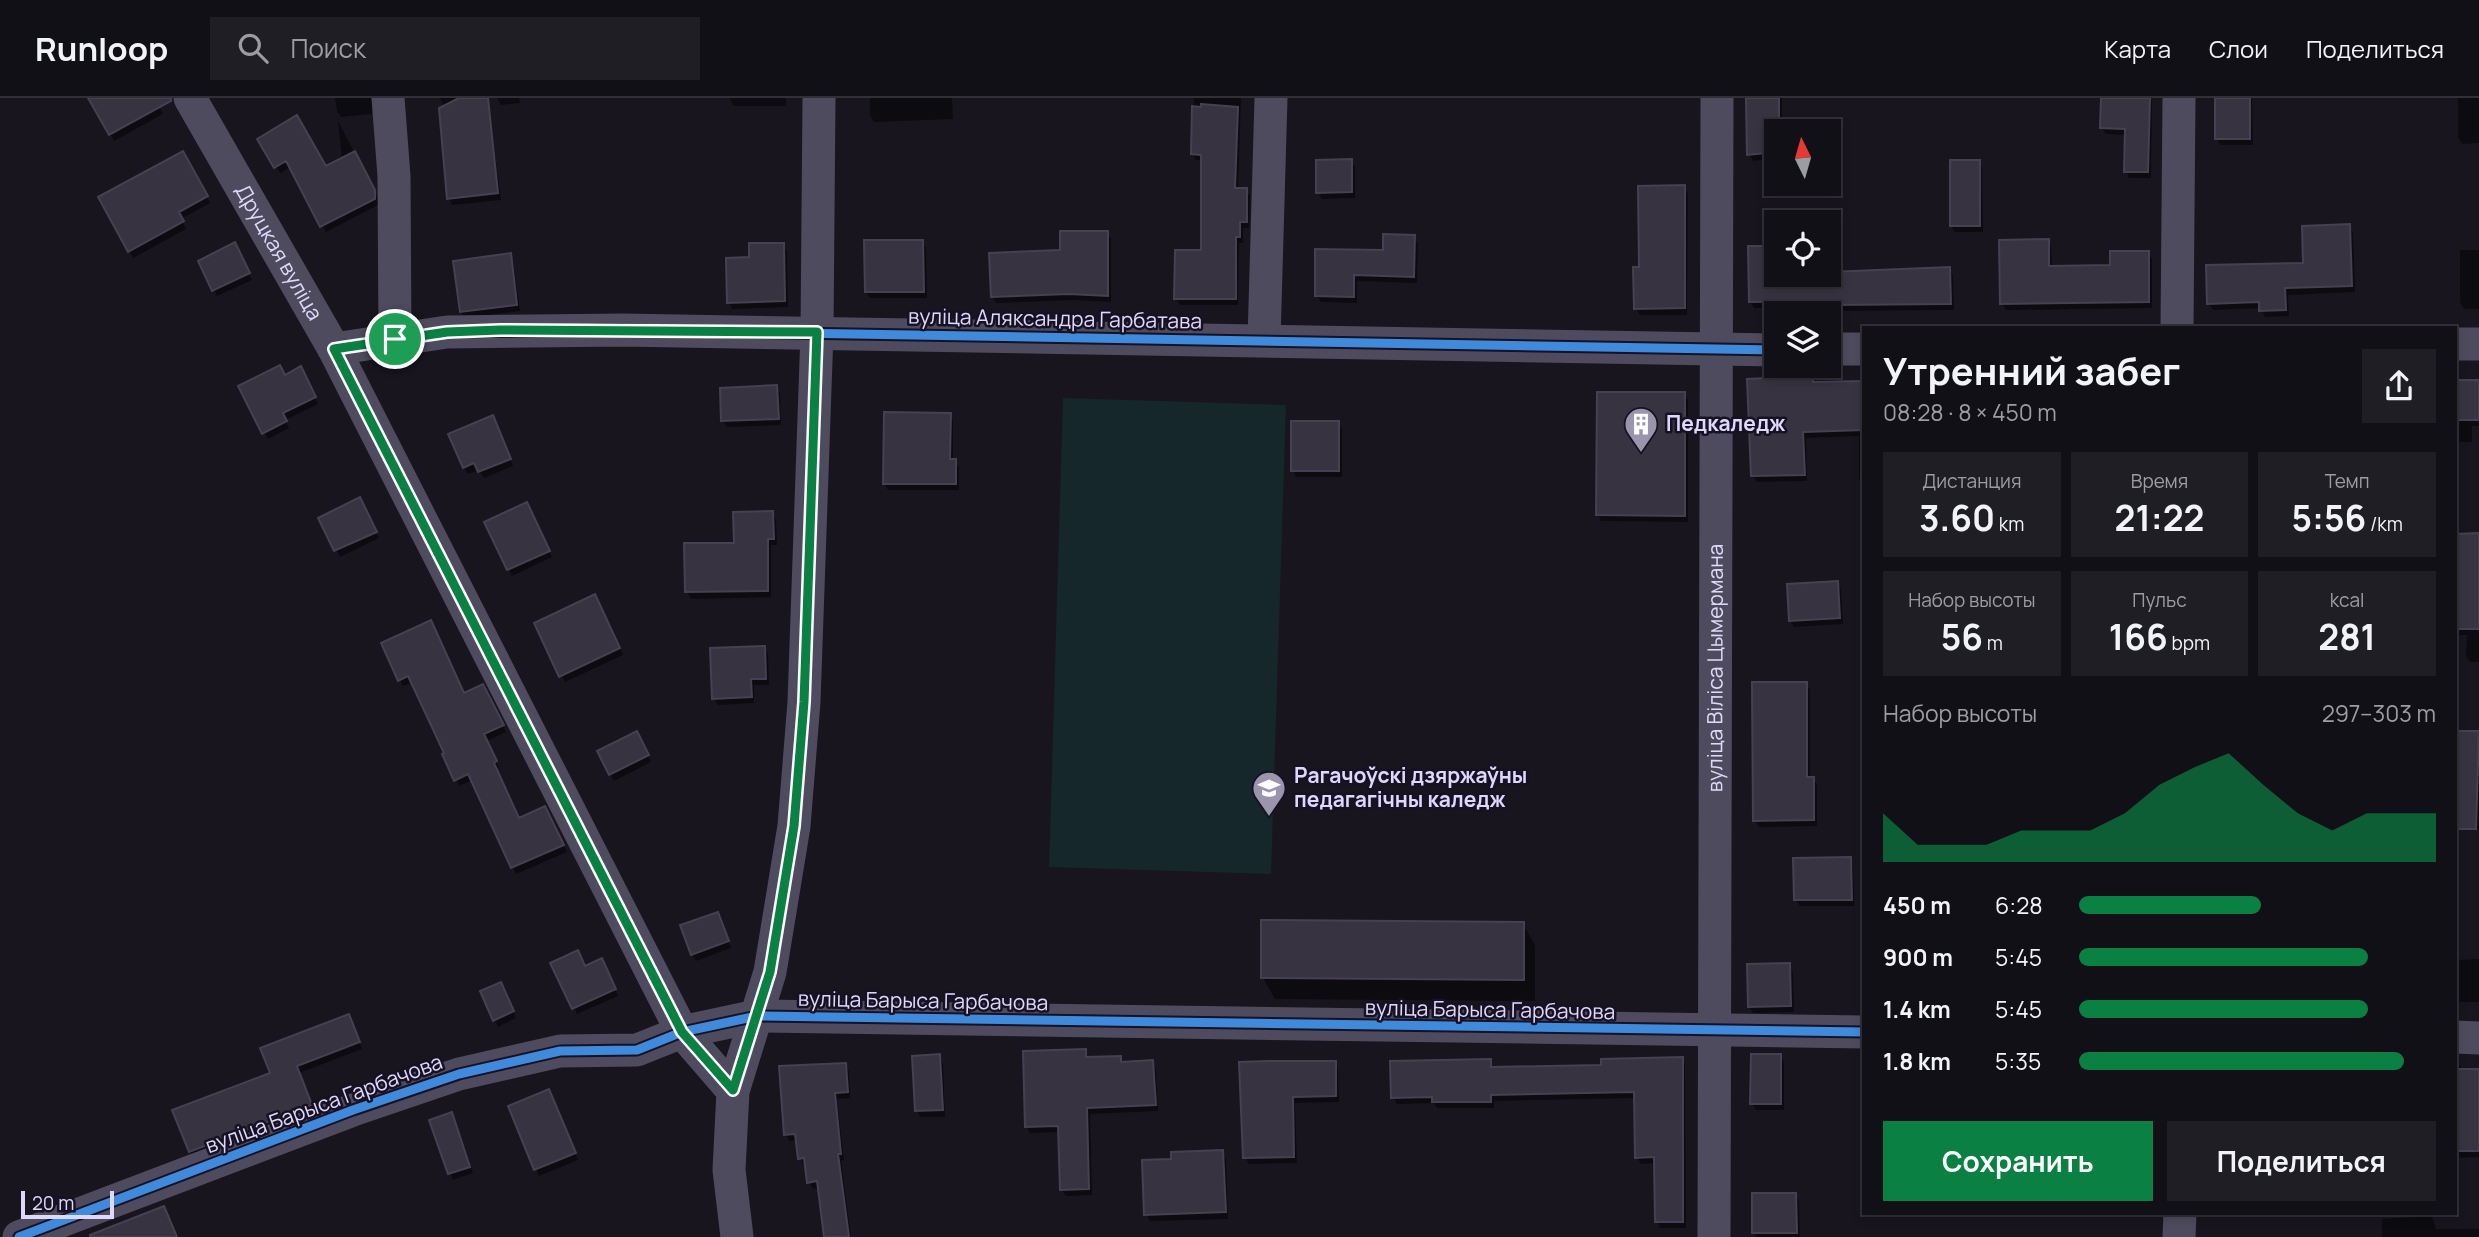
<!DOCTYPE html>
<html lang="ru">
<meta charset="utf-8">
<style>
body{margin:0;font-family:Manrope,sans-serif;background:#1f1e24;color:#f1f3f6;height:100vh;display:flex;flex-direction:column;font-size:26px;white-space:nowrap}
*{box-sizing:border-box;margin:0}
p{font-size:23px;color:#9c9da1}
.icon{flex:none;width:38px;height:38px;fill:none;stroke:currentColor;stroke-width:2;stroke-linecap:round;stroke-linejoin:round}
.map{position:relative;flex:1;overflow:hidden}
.drawer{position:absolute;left:1862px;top:228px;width:595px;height:889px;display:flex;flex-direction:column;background:#121017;border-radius:0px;box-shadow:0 4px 10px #0003,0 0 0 2px #313036}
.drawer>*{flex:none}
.needle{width:46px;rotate:355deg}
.fabs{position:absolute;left:1764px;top:21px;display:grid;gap:14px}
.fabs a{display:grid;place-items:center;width:77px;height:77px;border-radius:0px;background:#121017;box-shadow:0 4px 10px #0003,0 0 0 2px #313036;font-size:35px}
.scale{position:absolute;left:21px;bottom:18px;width:93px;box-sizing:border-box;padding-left:7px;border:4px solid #e0d8fa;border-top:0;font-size:19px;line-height:24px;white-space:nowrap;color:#e0d8fa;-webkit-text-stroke:5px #161123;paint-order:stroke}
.pin{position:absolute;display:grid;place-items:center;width:60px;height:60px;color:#fff;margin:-30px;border:4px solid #fff;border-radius:50%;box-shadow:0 2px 7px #0007}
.round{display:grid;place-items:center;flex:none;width:74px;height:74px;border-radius:0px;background:#1f1e24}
.overview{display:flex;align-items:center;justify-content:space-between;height:119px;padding:0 21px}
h1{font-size:38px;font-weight:700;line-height:52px}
.figures{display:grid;grid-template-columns:repeat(3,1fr);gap:10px;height:119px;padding:7px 21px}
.figures div{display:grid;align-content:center;border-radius:0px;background:#1f1e24;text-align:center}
.figures b{font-size:35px;font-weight:700}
.figures small{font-size:19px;font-weight:400}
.figures p{font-size:19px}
.chart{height:196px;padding:14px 21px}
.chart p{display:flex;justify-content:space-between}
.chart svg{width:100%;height:126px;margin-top:7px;fill:#0b8043;opacity:.7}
.action{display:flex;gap:14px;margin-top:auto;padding:14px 21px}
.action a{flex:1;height:80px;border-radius:0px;background:#0b8043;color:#fff;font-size:28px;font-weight:700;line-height:80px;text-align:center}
.action a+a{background:#1f1e24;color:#f1f3f6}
ul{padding:0 21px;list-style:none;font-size:23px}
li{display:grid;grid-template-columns:112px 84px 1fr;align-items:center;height:52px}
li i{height:18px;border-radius:9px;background:#0b8043}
header{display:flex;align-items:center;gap:42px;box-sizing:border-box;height:98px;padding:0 35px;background:#121017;border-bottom:2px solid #313036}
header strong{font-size:33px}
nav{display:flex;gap:38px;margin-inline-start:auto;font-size:24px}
.search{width:490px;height:63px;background:#1f1e24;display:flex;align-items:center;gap:18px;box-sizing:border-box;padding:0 24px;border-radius:0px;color:#9c9da1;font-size:26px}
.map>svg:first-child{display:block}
.green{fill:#15272a}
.shadow{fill:#0007}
.building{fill:#383341;stroke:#464152;stroke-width:2}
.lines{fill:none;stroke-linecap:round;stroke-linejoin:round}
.minor{stroke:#4e4b5e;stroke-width:33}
.cycleway-casing{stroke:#161123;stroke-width:13}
.cycleway{stroke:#408adc;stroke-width:9}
.route-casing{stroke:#fff;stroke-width:14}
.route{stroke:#0b8043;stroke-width:9}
.labels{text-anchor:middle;stroke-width:5;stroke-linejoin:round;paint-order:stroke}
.street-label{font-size:21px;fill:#e0d8fa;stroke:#161123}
.poi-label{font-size:21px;font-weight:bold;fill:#e0d8fa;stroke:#161123;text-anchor:start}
</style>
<header>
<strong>Runloop</strong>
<div class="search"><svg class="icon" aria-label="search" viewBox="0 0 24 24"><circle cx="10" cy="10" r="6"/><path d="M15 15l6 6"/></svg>Поиск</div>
<nav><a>Карта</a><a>Слои</a><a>Поделиться</a></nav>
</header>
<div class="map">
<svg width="2479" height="1139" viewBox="0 0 2479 1139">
<rect width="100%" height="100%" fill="#18151f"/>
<path class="green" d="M 1063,300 L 1286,307 L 1271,776 L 1049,769 Z"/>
<path class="shadow" d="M 90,0 L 154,0 L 163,16 L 114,43 Z
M 335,0 L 374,0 L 372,16 L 341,19 L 337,13 Z
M 440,0 L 488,0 L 501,102 L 452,107 L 449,100 L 444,9 Z
M 519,0 L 520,5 L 501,7 L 497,0 Z
M 730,0 L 786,0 L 786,8 L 733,8 Z
M 870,0 L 952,0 L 953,21 L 874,24 L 870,17 Z
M 1194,0 L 1241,0 L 1238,92 L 1246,92 L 1250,98 L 1249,130 L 1243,130 L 1243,145 L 1239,145 L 1238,207 L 1180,207 L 1176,201 L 1203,153 L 1203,62 L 1196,62 L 1192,56 Z
M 1748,0 L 1782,0 L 1782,33 L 1776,33 L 1776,60 L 1753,63 L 1749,56 Z
M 2103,0 L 2150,0 L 2152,4 L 2151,80 L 2129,80 L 2126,73 L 2127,37 L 2106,36 L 2102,30 Z
M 2216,0 L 2252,0 L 2253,47 L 2221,47 L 2217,41 Z
M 2458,0 L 2479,0 L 2479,45 L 2462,46 L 2458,39 Z
M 338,23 L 378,100 L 378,107 L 326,134 L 291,69 L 280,75 L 260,41 L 325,70 L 342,62 Z
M 183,55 L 210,105 L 181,121 L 186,131 L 133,160 L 101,100 Z
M 1351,63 L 1355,69 L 1355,100 L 1322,101 L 1318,94 Z
M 1979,63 L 1982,70 L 1983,134 L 1955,134 L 1951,128 Z
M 1684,89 L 1688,96 L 1687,217 L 1640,217 L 1636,211 Z
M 2349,128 L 2353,135 L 2355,194 L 2288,197 L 2289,218 L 2265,219 L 2261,210 L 2213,212 L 2209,206 L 2305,166 Z
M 1107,135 L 1111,141 L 1111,204 L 1073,202 L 996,205 L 993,199 L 1062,154 Z
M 1414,139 L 1418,146 L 1417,185 L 1357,183 L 1357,205 L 1321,204 L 1317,198 Z
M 922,143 L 926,150 L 927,200 L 870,200 L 866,194 Z
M 2048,143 L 2051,149 L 2052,170 L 2111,169 L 2148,155 L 2152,161 L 2152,210 L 2006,212 L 2002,205 Z
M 783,147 L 787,153 L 788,209 L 732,211 L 729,204 L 751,161 Z
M 1776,149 L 1776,177 L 1829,177 L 1949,171 L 1953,177 L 1954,212 L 1833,213 L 1830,209 L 1754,210 L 1750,204 L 1750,150 Z
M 2460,152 L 2479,152 L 2479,211 L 2464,211 L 2460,204 Z
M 238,153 L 252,182 L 217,198 L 214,192 Z
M 510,157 L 513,164 L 520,213 L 465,220 L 461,214 Z
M 300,271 L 318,306 L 285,322 L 289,330 L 268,341 L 241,289 L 284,279 Z
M 1812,280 L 1815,285 L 1864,285 L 1864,386 L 1859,380 L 1859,338 L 1806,340 L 1807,383 L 1757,384 L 1753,378 Z
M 2455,283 L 2479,283 L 2479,328 L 2472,328 L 2472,344 L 2456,344 L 2457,413 L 2455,413 Z
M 776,289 L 780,296 L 781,327 L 727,329 L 723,323 Z
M 1684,296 L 1688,302 L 1688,424 L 1601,423 L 1598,417 Z
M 950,317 L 953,323 L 953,363 L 959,369 L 959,392 L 888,392 L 884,385 Z
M 496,325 L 513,368 L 484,380 L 479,372 L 468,376 L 464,369 Z
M 1338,325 L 1342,331 L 1342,379 L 1296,379 L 1293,372 Z
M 363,408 L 379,440 L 340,459 L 320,420 Z
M 530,412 L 552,459 L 512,478 L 486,424 Z
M 772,415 L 776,421 L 777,447 L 771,447 L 771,499 L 691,501 L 687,494 L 686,447 L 736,446 Z
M 2479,437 L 2479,564 L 2470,564 L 2466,558 L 2467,537 L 2455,537 L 2455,438 Z
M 1837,485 L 1841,491 L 1843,526 L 1794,529 L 1791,523 Z
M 598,505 L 623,557 L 565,584 L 536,526 Z
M 383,546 L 464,597 L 482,588 L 506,634 L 487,643 L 499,670 L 496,672 L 519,722 L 548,717 L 567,754 L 516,776 L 473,682 L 459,688 L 447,656 L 413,584 L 403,588 Z
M 764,550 L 768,556 L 769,587 L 754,587 L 754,605 L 718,607 L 714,600 Z
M 1806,585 L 1810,592 L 1810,681 L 1813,681 L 1817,687 L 1817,728 L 1759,729 L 1755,722 Z
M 2455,634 L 2479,635 L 2479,732 L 2458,731 Z
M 640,641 L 651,664 L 614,683 L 610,676 Z
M 1850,760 L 1853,767 L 1854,808 L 1800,808 L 1796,802 Z
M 721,822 L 731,850 L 696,863 L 692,856 Z
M 1523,826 L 1535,847 L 1535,903 L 1275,901 L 1263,880 Z
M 2479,861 L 2479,904 L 2455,904 L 2455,862 Z
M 1789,867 L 1793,874 L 1794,914 L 1753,915 L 1749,908 Z
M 605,869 L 618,898 L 577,916 L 574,910 L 585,870 Z
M 504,893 L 516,920 L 498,929 L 495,922 Z
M 352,925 L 362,951 L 299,975 L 314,1014 L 194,1060 L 190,1053 L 273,976 Z
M 1085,953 L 1089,961 L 1120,959 L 1123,965 L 1152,964 L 1156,971 L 1158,1013 L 1090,1016 L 1092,1097 L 1066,1098 L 1062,1092 L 1060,1034 L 1030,1035 L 1026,1028 Z
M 1862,955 L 1864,955 L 1864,989 L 1862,986 Z
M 939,958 L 943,965 L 945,1019 L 920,1019 L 917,1013 Z
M 1780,958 L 1784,964 L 1784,1012 L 1756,1012 L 1752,1005 Z
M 1682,961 L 1685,967 L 1686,1130 L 1660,1130 L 1657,1123 L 1656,1065 L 1641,1066 L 1637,1060 L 1635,1000 L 1494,1003 L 1494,1010 L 1437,1010 L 1434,1005 L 1397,1006 L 1393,999 L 1490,963 L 1494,971 L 1603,968 Z
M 1335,964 L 1338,971 L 1339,1004 L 1295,1005 L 1297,1065 L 1249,1066 L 1245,1059 L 1241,966 Z
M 2455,965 L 2458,965 L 2462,971 L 2479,973 L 2479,1059 L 2455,1060 Z
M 845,967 L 849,973 L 850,1000 L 837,1001 L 844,1062 L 841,1063 L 851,1139 L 826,1139 L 819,1090 L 813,1091 L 809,1084 L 807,1066 L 804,1067 L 800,1060 L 798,1042 L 789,1043 L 786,1036 Z
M 552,999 L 578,1062 L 539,1078 L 536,1071 Z
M 451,1016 L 473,1075 L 453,1082 L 432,1023 Z
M 1222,1054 L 1226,1061 L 1228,1121 L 1150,1123 L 1146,1116 L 1173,1062 Z
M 1795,1096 L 1799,1103 L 1800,1139 L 1756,1139 L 1754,1135 Z
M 2432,1118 L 2436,1131 L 2479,1131 L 2479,1139 L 2382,1139 L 2382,1121 Z"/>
<path class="building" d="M 88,0 L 171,0 L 171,3 L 109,37 Z
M 459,0 L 488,0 L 498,95 L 447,101 L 439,10 Z
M 1746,0 L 1779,0 L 1779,33 L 1776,33 L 1776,54 L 1747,57 Z
M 2101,0 L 2150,0 L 2148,74 L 2124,74 L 2125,31 L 2100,30 Z
M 2215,0 L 2250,0 L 2250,41 L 2215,41 Z
M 1201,6 L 1238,9 L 1235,90 L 1247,90 L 1247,124 L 1240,124 L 1240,139 L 1236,139 L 1236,201 L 1174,201 L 1175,152 L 1201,152 L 1201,57 L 1191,56 L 1192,8 L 1201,9 Z
M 297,17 L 326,68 L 355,53 L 375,92 L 375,101 L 320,129 L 286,63 L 274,70 L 257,41 Z
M 183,53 L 208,98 L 179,114 L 184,123 L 128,154 L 98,99 Z
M 1352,61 L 1352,94 L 1316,95 L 1316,62 Z
M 1950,62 L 1980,62 L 1980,128 L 1950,128 Z
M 1685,87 L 1685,210 L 1634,211 L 1633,169 L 1639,169 L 1638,88 Z
M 2350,126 L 2352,188 L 2285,190 L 2286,212 L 2259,213 L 2259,204 L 2207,206 L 2206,167 L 2303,165 L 2302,128 Z
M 1060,133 L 1108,133 L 1108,198 L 1069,196 L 991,199 L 989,155 L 1060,152 Z
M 1383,136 L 1415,137 L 1414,179 L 1354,177 L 1354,199 L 1315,198 L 1315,151 L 1383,152 Z
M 2049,141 L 2049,168 L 2110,167 L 2110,153 L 2149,153 L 2149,204 L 2000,206 L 1999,142 Z
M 864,142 L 923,142 L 924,194 L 865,194 Z
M 235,144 L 250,175 L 212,193 L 198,163 Z
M 749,145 L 784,145 L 785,203 L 727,205 L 726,160 L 749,159 Z
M 1748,148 L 1776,148 L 1776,177 L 1829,177 L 1829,174 L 1950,169 L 1951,206 L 1827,207 L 1827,203 L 1749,204 Z
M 511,155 L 517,207 L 460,214 L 453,163 Z
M 280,267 L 285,277 L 301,268 L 316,299 L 283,315 L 287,323 L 262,336 L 238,288 Z
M 1813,278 L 1813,284 L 1864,283 L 1864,332 L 1803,334 L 1805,377 L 1751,378 L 1747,281 Z
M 2455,282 L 2479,282 L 2479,322 L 2455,322 Z
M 777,287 L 779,321 L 721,323 L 720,290 Z
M 1597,294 L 1685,294 L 1685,418 L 1596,417 Z
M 884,314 L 951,315 L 950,361 L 956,361 L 956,386 L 883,386 Z
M 493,317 L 511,361 L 478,374 L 474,365 L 463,370 L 448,336 Z
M 1291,323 L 1339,323 L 1339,373 L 1291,373 Z
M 360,399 L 377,434 L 334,453 L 318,420 Z
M 527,404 L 550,453 L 507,472 L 484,424 Z
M 773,413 L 774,441 L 768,441 L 768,493 L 685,494 L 684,445 L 734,445 L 733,414 Z
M 2479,435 L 2479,531 L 2455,531 L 2455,436 Z
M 1838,483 L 1840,520 L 1789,523 L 1787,486 Z
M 595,496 L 620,550 L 559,579 L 534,525 Z
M 431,522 L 464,595 L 483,586 L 504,627 L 484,636 L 497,663 L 494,665 L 519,720 L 545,708 L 564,747 L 511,770 L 468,676 L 454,683 L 442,656 L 444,655 L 408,578 L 398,583 L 381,545 Z
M 765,548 L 766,581 L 751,581 L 752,599 L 712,601 L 710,550 Z
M 1752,584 L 1807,584 L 1807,679 L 1814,679 L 1814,722 L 1753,723 Z
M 637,633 L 649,657 L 609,677 L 597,653 Z
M 2455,633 L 2479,633 L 2476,731 L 2455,731 Z
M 1851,759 L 1852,802 L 1794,802 L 1793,760 Z
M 718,814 L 729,843 L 691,857 L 680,827 Z
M 1261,822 L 1524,824 L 1524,882 L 1261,880 Z
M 578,852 L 585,868 L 602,860 L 616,891 L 572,911 L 550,865 Z
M 1790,865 L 1791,908 L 1748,909 L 1747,866 Z
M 501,884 L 514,913 L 493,923 L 480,893 Z
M 349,916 L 360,944 L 297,968 L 312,1007 L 189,1054 L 172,1012 L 270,975 L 260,950 Z
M 1086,951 L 1086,959 L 1121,958 L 1121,964 L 1153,962 L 1156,1007 L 1087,1010 L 1089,1091 L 1060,1092 L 1058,1028 L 1025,1029 L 1023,953 Z
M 940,956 L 943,1012 L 915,1013 L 912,958 Z
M 1751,956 L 1781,956 L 1781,1006 L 1750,1006 Z
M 1683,959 L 1683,1124 L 1655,1124 L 1654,1059 L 1635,1060 L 1634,994 L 1491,997 L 1491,1004 L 1432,1004 L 1432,999 L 1391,1000 L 1390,963 L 1491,961 L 1491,969 L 1601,967 L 1601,961 Z
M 1268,963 L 1336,963 L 1336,998 L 1293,999 L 1294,1059 L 1243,1060 L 1239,964 Z
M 846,965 L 848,994 L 835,995 L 841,1056 L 838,1056 L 849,1139 L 824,1139 L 817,1083 L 807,1085 L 804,1060 L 798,1061 L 795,1036 L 784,1037 L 779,968 Z
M 2455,971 L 2479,971 L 2479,1053 L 2455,1053 Z
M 549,991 L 576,1055 L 534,1072 L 508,1008 Z
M 452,1014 L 470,1069 L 448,1076 L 429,1022 Z
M 1223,1052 L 1226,1114 L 1144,1117 L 1142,1062 L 1171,1061 L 1171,1054 Z
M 1752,1095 L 1796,1095 L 1797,1135 L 1752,1135 Z
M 164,1108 L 177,1139 L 90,1139 L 90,1137 Z"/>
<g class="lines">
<g class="minor">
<path id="s1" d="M 190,0 L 334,251 L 682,934 L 733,993"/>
<path d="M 388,0 L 394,78 L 395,241"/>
<path d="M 2177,229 L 2179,0"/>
<path d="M 1264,242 L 1271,0"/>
<path d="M 2455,246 L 2479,246"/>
<path d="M 334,251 L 447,234 L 623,232 L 1776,252"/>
<path d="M 1829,251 L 1864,251"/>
<path d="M 2455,939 L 2479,940"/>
<path d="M 19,1139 L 353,1012 L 459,976 L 560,953 L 637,952 L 682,934 L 757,918 L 1864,934"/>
<path d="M 737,1139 L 729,1072 L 733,993 L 770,874 L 794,728 L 804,604 L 817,234 L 819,0"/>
<path id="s2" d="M 1714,1139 L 1717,0"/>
<path d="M 2179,1139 L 2180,1115"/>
</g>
<defs>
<path id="cycleway" d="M 334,251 L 447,234 L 623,232 L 1776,252
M 19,1139 L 353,1012 L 459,976 L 560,953 L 637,952 L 682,934 L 757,918 L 1864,934"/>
</defs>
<use href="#cycleway" class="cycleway-casing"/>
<use href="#cycleway" class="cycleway"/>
</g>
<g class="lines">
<defs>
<path id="route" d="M 500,232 L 817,234 L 804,604 L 794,728 L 770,874 L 733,992 L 682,934 L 334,251 L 447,234 Z"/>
</defs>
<use href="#route" class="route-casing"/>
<use href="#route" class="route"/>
</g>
<defs>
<symbol id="building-pin" viewBox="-11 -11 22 30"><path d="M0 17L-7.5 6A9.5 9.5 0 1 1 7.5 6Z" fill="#9a94ad" stroke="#161123"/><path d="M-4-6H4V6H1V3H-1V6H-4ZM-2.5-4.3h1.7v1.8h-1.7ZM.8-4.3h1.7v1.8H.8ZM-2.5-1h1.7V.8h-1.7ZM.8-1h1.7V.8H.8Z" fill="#fff"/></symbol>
<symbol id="university-pin" viewBox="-11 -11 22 30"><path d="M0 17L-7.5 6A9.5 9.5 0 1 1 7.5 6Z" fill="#9a94ad" stroke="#161123"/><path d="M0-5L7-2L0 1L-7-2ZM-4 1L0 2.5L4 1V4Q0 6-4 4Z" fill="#fff"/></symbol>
</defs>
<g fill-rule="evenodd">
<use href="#building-pin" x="1622" y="307" width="38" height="52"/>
<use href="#university-pin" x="1250" y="671" width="38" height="52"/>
</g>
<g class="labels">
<g class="street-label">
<text dy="7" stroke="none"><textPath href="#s1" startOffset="178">Друцкая вуліца</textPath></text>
<text transform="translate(1055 221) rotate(1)" y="7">вуліца Аляксандра Гарбатава</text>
<text dy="7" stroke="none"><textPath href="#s2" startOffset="569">вуліца Віліса Цымермана</textPath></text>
<text transform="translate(923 903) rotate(1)" y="7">вуліца Барыса Гарбачова</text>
<text transform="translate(1490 912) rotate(1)" y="7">вуліца Барыса Гарбачова</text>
<text transform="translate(324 1006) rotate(-20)" y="7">вуліца Барыса Гарбачова</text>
</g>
<g class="poi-label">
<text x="1666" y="333">Педкаледж</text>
<text x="1294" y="685">Рагачоўскі дзяржаўны<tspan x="1294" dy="24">педагагічны каледж</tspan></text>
</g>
</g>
</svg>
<div class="fabs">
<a><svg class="needle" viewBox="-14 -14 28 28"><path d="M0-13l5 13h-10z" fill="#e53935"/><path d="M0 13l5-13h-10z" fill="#9c9da1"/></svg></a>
<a><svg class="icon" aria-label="locate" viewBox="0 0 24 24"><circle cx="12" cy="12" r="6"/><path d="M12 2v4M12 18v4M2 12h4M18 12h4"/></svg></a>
<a><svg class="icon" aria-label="layers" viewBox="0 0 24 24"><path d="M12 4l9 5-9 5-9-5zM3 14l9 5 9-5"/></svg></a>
</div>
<div class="scale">20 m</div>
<div class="pin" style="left:395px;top:241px;background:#1e9e55"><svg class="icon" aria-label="arrive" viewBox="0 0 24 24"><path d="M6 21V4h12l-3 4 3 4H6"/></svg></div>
<section class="drawer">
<div class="overview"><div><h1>Утренний забег</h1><p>08:28 · 8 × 450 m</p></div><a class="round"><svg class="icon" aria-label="share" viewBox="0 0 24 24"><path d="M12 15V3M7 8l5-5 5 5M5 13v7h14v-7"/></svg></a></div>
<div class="figures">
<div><p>Дистанция</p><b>3.60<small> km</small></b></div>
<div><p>Время</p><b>21:22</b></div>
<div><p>Темп</p><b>5:56<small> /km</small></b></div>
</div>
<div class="figures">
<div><p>Набор высоты</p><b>56<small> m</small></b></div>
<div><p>Пульс</p><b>166<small> bpm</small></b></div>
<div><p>kcal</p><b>281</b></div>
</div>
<div class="chart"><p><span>Набор высоты</span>297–303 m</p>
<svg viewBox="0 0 160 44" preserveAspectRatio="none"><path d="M0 44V27L10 38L20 38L30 38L40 33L50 33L60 33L70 27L80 17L90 11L100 6L110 17L120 27L130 33L140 27L150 27L160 27V44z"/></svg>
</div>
<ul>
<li><b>450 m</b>6:28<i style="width:51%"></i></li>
<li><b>900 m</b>5:45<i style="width:81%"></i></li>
<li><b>1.4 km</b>5:45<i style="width:81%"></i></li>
<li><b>1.8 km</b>5:35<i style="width:91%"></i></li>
</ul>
<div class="action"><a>Сохранить</a><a>Поделиться</a></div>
</section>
</div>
